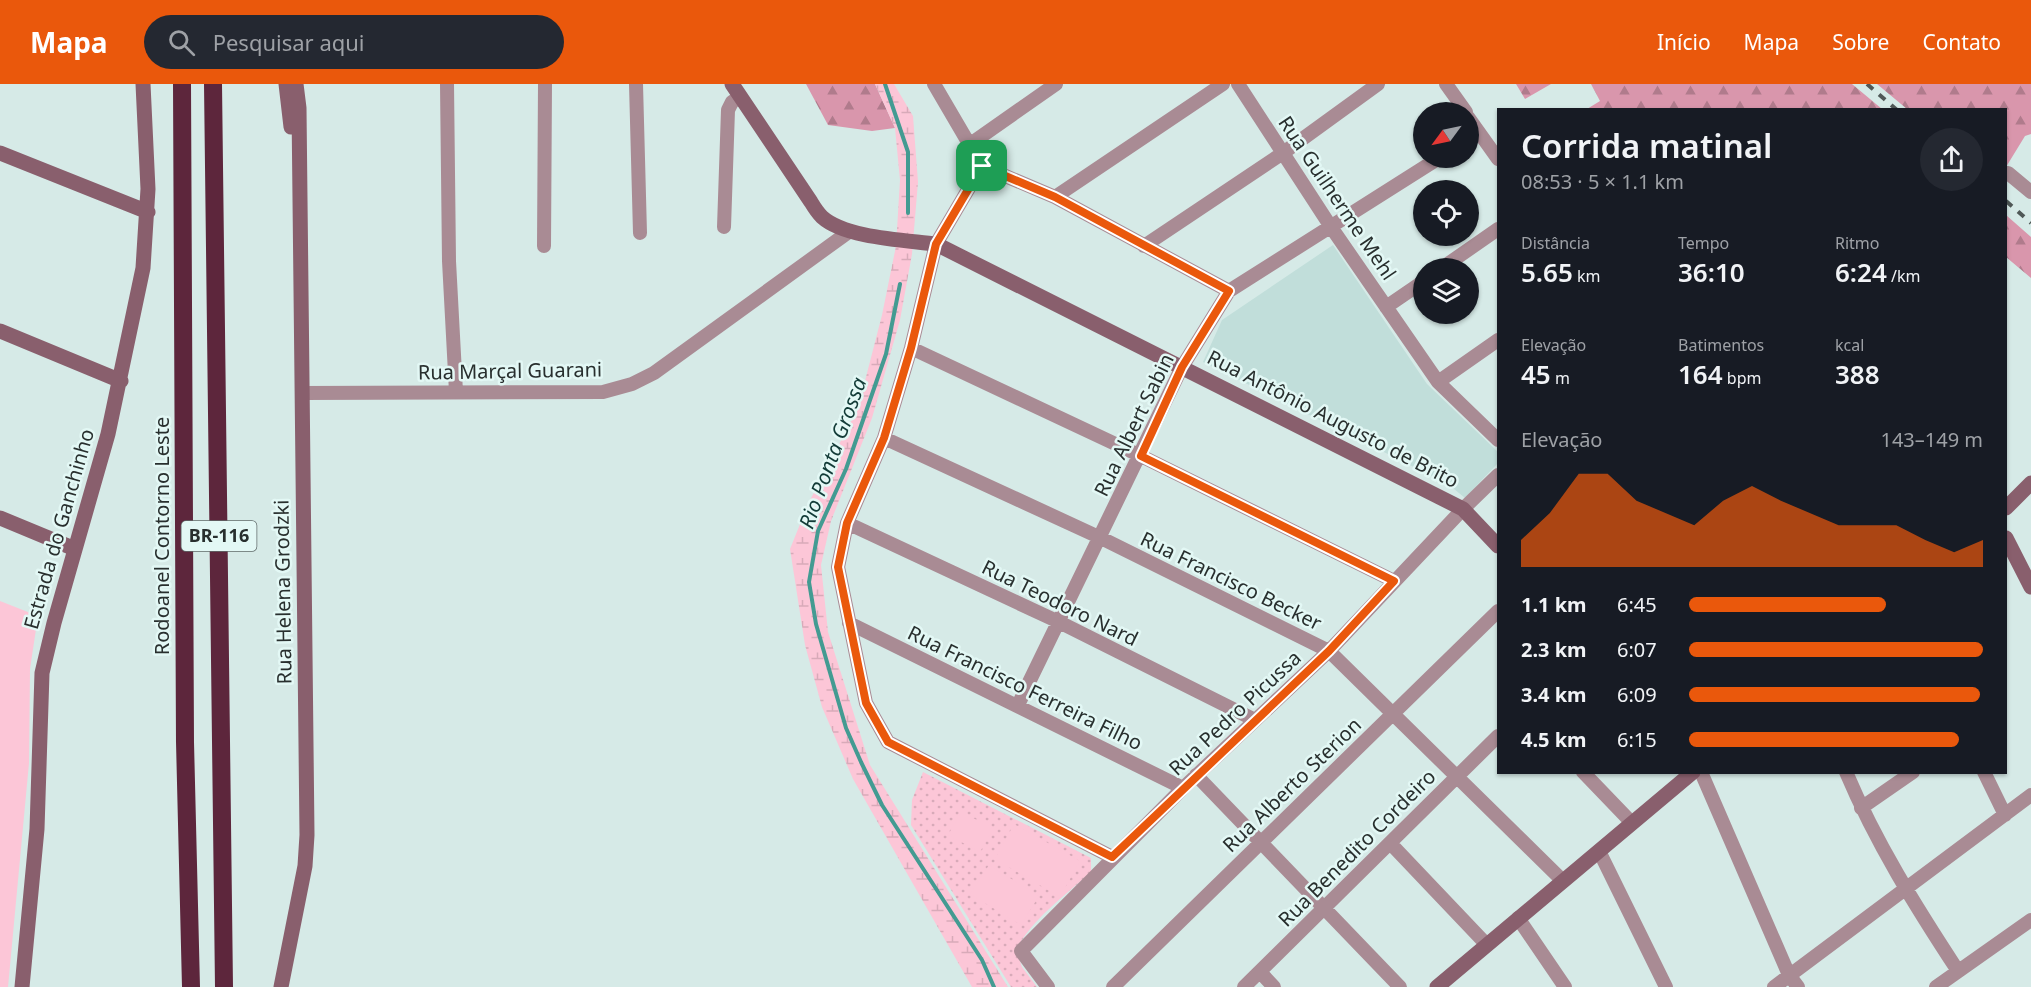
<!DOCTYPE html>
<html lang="pt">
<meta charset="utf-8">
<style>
body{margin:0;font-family:"Noto Sans",sans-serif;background:#242831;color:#f1f3f6;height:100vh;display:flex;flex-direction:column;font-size:22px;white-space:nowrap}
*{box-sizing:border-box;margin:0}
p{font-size:20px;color:#9ea1a6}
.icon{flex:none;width:33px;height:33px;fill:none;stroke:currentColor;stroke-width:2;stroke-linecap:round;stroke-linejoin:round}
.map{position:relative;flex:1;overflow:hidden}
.sheet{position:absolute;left:1497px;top:24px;width:510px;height:666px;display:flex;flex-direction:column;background:#171b24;border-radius:0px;box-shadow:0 2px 4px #0004}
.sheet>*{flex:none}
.needle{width:39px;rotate:237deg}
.tools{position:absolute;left:1413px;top:18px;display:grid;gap:12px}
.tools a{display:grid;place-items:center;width:66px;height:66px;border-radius:50%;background:#171b24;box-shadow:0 2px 4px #0004;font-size:30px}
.pin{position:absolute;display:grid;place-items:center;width:51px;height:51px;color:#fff;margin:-26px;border-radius:12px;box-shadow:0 3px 9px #0006}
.round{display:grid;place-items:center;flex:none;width:63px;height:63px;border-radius:32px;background:#242831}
.summary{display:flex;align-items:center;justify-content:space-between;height:102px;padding:0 24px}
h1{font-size:33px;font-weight:600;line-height:45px}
.metrics{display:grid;grid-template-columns:repeat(3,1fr);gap:9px;height:102px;padding:6px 24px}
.metrics div{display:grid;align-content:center}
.metrics b{font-size:26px;font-weight:600}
.metrics small{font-size:16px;font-weight:400}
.metrics p{font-size:16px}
.chart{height:168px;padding:12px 24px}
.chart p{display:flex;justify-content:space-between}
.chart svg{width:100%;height:108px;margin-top:6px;fill:#ea580c;opacity:.7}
ul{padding:0 24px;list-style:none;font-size:20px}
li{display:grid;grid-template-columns:96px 72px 1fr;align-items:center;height:45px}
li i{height:15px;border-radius:8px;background:#ea580c}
header{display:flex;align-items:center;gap:36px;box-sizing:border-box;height:84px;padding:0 30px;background:#ea580c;color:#fff}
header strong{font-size:28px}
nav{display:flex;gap:33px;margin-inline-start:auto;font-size:21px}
.search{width:420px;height:54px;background:#242831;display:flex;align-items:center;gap:15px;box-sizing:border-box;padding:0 21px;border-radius:33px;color:#9ea1a6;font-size:22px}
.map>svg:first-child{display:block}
.built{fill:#c1deda}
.grass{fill:url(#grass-dots)}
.forest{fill:url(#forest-firs)}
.wetland{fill:url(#wetland-marsh)}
.pitch{fill:#fcc6d7}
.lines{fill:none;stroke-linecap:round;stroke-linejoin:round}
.stream{stroke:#439b92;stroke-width:4}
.street{stroke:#a98b94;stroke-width:14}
.secondary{stroke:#895f6d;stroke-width:15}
.highway{stroke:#5d263c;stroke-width:18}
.rail{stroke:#4f5857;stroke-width:4;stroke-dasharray:8 8;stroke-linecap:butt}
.route-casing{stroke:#fff;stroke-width:12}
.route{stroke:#ea580c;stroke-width:8}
.labels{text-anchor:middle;stroke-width:5;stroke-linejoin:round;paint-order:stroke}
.shield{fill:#e3f8f5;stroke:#606b6a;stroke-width:1.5}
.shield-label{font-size:18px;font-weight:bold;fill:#282f2e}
.street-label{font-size:20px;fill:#282f2e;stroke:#e3f8f5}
.water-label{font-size:21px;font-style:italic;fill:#123b37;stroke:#e3f8f5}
</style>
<header>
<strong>Mapa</strong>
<div class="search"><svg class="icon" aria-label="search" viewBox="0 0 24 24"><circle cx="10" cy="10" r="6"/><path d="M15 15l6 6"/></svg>Pesquisar aqui</div>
<nav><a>Início</a><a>Mapa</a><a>Sobre</a><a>Contato</a></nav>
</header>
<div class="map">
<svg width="2031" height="903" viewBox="0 0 2031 903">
<defs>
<pattern id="grass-dots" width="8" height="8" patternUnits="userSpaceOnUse" patternTransform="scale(1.5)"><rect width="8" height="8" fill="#fcc6d7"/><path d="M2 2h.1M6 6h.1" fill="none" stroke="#d8aab9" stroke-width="1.8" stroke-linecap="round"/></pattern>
<pattern id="forest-firs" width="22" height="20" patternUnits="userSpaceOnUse" patternTransform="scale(1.5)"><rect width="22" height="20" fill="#d996ac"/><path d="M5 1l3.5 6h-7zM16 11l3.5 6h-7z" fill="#b07b8c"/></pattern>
<pattern id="wetland-marsh" width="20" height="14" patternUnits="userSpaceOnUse" patternTransform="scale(1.5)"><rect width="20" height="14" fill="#fcc6d7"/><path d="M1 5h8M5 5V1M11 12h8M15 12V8" fill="none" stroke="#d8aab9"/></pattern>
</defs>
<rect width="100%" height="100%" fill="#d6eae7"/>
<path class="built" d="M 1333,161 L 1427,300 L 1498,368 L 1498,379 L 1465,414 L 1448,400 L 1203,278 L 1222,236 Z"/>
<path class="grass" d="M 923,688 L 1091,774 L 1091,788 C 1066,811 1032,835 1016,866 L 1022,883 L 1037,903 L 1011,903 L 911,741 L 912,716 Z"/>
<path class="forest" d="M 806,0 L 875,0 L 895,44 L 872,47 L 828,41 Z
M 1516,0 L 1551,0 L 1525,15 Z
M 1591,0 L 1852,0 L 1882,25 L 1587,25 L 1600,17 Z
M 1877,0 L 2031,0 L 2031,50 L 2025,52 L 2006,83 L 2006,26 L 1907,25 Z
M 2006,131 L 2031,153 L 2031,194 L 2006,173 Z"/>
<path class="wetland" d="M 875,0 L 894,0 L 913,32 L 918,98 L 912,170 L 900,236 L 872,334 L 831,437 L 821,481 L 828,548 L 870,681 L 1008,903 L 972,903 L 853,695 L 822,623 L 805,561 L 790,465 L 809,418 L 858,324 L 882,231 L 896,162 L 900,96 L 895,44 Z"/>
<path class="pitch" d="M 0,517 L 38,532 L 30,585 L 29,679 L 8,903 L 0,903 Z
M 961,728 L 993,744 L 980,768 L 948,751 Z
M 1014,740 L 1080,777 L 1060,813 L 995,775 Z
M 989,781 L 1039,812 L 1021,841 L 970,810 Z"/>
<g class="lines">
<path class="stream" d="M 885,0 L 908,68 L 908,129
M 900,200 L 886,270 L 846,385 L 818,447 L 809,498 L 816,540 L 846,644 L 861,678 L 882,721 L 982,876 L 994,903"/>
<path class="street" d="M 447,0 L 449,177 L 456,308
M 636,0 L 640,149
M 934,0 L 982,82 L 936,160 L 911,264 L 884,354 L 847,439 L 838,483 L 866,619 L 888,658 L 1112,773
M 1238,0 L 1331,143 L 1438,298 L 1498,356
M 1446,0 L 1466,28
M 1468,33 L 1498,75
M 969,61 L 1056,0
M 982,82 L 1055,113 L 1229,207
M 2008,89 L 2031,108
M 1055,113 L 1223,0
M 724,143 L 728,26 L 732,18 L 740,13
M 544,162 L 545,0
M 1144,162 L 1283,69 L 1378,0
M 1442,184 L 1498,145
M 1386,223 L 1424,197
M 911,264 L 1141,372 L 1394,497
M 1438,298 L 1498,256
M 303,309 L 603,308 L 632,300 L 654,289 L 850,147
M 884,354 L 1101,454 L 1329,567 L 1563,797
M 847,439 L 1059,538 L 1255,636
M 849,539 L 1183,704
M 1018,621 L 1182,283 L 1229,207 L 1439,74
M 1583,688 L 1632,739
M 1701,688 L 1789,891 L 1798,903
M 1846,688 C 1876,759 1916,823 1958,887
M 1984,688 L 2005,731
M 1196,691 L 1400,903
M 1861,724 L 1913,688
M 1391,760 L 1487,861
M 1599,767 L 1666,903
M 1518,834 L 1565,903
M 1260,888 L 1274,903
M 1048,903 L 1021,867 L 1183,704 L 1329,567 L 1463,425 L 1498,391
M 1113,903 L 1498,527
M 1244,903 L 1498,652
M 1774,903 L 2031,711
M 1936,903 L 2031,836"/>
<path class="secondary" d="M 286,0 L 291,43
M 732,0 L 811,118 C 814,123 818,129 822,133 C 845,154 905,156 936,160 L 1463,425 L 1498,462
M 0,69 L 148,128
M 0,247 L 121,297
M 2006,424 L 2031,399
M 0,434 L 75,465
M 2006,454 L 2031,503
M 22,903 L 37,745 L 42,589 L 54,539 L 108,350 L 143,184 L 148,105 L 143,0
M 281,903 L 305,782 L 307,751 L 299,24 L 296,0
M 1437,903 L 1693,688"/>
<path class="highway" d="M 182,0 L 185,658 L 191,903
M 213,0 L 224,903"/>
<path class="rail" d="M 1867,0 L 1897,26
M 2006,117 L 2031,139"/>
</g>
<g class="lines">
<defs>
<path id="route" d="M 982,82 L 1055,113 L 1229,207 L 1182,283 L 1141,372 L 1394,497 L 1329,567 L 1112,773 L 888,658 L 866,619 L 838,483 L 847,439 L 884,354 L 911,264 L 936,160 Z"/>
</defs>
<use href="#route" class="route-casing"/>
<use href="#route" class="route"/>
</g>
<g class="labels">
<rect class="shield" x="181.5" y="437" width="75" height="30" rx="4.5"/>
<g class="shield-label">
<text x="219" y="458">BR-116</text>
</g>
<g class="street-label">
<text transform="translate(1337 114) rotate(56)" y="7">Rua Guilherme Mehl</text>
<text transform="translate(510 287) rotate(-1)" y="7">Rua Marçal Guarani</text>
<text transform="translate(1333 335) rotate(27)" y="7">Rua Antônio Augusto de Brito</text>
<text transform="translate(1134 341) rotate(-64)" y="7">Rua Albert Sabin</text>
<text transform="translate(59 445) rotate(-74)" y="7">Estrada do Ganchinho</text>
<text transform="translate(162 452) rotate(-90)" y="7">Rodoanel Contorno Leste</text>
<text transform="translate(1231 497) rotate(26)" y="7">Rua Francisco Becker</text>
<text transform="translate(283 508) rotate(-91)" y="7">Rua Helena Grodzki</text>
<text transform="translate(1060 519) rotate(26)" y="7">Rua Teodoro Nard</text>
<text transform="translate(1025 604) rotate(26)" y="7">Rua Francisco Ferreira Filho</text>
<text transform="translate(1235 629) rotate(-43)" y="7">Rua Pedro Picussa</text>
<text transform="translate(1292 701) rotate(-44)" y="7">Rua Alberto Sterion</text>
<text transform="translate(1357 764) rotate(-45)" y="7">Rua Benedito Cordeiro</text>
</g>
<g class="water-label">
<text transform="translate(833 369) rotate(-70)" y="7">Rio Ponta Grossa</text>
</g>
</g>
</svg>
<div class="tools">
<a><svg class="needle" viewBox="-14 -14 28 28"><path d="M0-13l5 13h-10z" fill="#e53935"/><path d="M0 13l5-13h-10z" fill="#9ea1a6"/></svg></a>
<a><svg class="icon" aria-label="locate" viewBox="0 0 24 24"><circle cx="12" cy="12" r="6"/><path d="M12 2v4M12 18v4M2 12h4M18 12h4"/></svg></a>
<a><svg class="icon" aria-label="layers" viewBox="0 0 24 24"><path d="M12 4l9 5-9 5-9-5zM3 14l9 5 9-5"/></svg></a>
</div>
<div class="pin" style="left:982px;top:82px;background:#1e9e55"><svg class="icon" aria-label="arrive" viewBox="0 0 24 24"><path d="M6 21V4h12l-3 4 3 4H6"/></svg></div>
<section class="sheet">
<div class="summary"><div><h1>Corrida matinal</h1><p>08:53 · 5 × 1.1 km</p></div><a class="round"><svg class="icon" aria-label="share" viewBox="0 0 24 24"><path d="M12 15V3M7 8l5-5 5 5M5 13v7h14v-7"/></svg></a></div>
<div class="metrics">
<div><p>Distância</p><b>5.65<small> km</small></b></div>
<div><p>Tempo</p><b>36:10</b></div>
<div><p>Ritmo</p><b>6:24<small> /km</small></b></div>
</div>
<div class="metrics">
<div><p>Elevação</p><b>45<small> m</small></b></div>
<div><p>Batimentos</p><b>164<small> bpm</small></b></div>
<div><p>kcal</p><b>388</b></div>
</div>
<div class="chart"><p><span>Elevação</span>143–149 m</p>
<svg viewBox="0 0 160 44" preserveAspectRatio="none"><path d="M0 44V33L10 22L20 6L30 6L40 17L50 22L60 27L70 17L80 11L90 17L100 22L110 27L120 27L130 27L140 33L150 38L160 33V44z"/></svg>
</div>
<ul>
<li><b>1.1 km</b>6:45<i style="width:67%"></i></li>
<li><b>2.3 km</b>6:07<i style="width:100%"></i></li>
<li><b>3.4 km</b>6:09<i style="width:99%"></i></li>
<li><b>4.5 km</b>6:15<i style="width:92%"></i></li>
</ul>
</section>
</div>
